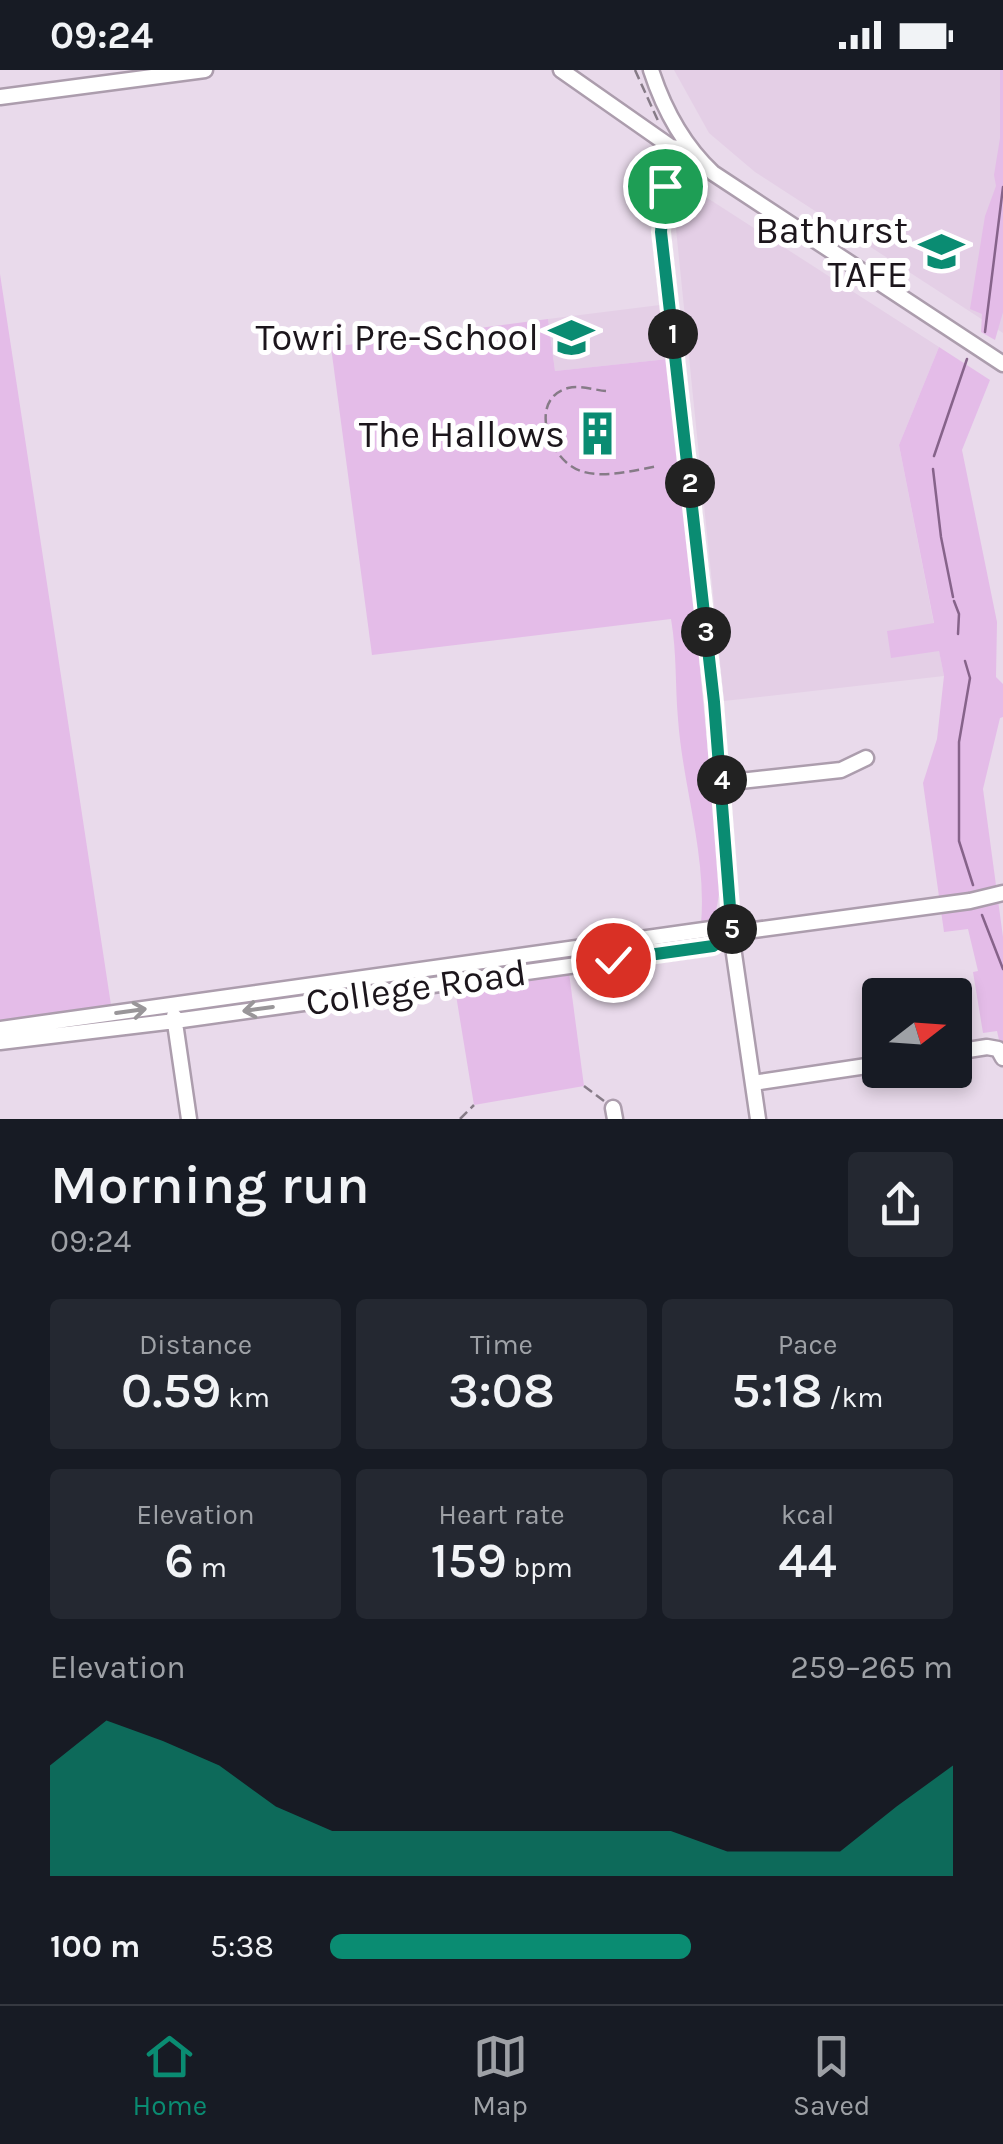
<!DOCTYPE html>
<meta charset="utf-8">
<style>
body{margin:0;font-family:Karla,sans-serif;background:#242831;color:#f1f3f6;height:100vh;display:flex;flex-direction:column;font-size:38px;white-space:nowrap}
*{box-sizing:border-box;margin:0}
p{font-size:32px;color:#9ea1a6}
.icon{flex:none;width:55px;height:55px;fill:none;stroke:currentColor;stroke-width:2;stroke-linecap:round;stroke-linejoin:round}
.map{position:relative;height:1049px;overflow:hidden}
.details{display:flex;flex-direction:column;background:#171b24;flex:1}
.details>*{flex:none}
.needle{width:65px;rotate:73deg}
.controls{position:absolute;left:862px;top:908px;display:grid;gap:20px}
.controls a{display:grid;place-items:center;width:110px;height:110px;border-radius:10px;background:#171b24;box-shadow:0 5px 15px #0003;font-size:50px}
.pin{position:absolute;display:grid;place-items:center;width:85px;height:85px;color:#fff;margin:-42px;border:5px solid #fff;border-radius:50%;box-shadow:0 2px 10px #0007}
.km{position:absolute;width:50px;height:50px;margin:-25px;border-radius:50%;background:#222;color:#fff;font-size:28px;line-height:50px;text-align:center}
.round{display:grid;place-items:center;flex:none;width:105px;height:105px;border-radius:10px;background:#242831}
.headline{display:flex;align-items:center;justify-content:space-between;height:170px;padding:0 50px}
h1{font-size:55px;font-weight:600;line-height:75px}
.metrics{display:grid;grid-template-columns:repeat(3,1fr);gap:15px;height:170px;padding:10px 50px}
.metrics div{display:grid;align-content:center;border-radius:10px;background:#242831;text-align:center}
.metrics b{font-size:50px;font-weight:600}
.metrics small{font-size:28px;font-weight:400}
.metrics p{font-size:28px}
.chart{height:280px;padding:20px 50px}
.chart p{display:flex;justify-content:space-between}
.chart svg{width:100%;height:180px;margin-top:10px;fill:#0a8c72;opacity:.7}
ul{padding:0 50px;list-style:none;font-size:32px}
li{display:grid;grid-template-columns:160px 120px 1fr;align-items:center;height:75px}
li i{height:25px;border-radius:12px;background:#0a8c72}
.status{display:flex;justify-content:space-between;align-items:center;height:70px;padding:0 50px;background:#171b24;direction:ltr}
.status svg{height:28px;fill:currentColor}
.menu{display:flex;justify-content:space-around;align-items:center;height:140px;border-top:2px solid #363941;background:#171b24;font-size:28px;color:#9ea1a6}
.menu a{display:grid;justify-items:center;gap:5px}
.menu .current{color:#0a8c72}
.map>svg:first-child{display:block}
.built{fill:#e4cfe6}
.green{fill:#e4bce8}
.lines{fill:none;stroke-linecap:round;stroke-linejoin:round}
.stream{stroke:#86638a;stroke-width:2.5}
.minor-casing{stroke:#ac9dad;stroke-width:19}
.path{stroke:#867b87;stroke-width:2.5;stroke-dasharray:10 5;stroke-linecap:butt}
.minor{stroke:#fff;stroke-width:14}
.oneway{stroke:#999699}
.route-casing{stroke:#fff;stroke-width:20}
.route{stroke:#0a8c72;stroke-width:12}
.labels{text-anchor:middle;stroke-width:10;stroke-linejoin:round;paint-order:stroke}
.poi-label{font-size:38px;fill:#1c161c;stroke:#fff;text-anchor:end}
.street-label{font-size:38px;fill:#1c161c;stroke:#fff}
</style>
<div class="status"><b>09:24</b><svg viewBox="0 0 49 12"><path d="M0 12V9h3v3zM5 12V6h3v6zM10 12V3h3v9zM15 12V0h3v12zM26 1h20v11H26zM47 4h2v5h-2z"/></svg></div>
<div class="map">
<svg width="1003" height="1049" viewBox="0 0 1003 1049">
<rect width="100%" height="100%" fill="#e9daeb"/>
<path class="built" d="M 674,0 L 1003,0 L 1003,263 L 755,102 L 709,63 Z
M 698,122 L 939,277 L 899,375 L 944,606 L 724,631 L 675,149 L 682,135 Z
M 660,235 L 668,289 L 555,301 L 548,249 Z"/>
<path class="green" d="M 1000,0 L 1003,0 L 1003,242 L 995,270 L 981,262 L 982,244 L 970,239 L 985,146 L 996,116 L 994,105 L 1000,68 Z
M 0,204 L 111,935 L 0,951 Z
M 548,249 L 555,301 L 668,289 C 683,423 696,558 709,692 C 714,744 729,801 713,852 L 701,854 C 707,785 683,718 678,649 C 675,614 677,584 671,549 L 372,585 L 331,277 Z
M 939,277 L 990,310 L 962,380 L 997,552 L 996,607 L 1003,614 L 1003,647 L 1000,648 L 983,719 L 1003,867 L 1003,988 L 997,961 L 983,963 L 973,902 L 978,901 L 968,859 L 944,862 L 923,713 L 937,669 L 944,606 L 939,581 L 891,588 L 887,561 L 934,553 L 899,375 Z
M 569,903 L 584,1016 L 474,1035 L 455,919 Z"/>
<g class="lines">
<path class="stream" d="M 985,262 L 1003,117
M 934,386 L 967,289
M 933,399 L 941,467 L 953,527
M 954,531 L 959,544 L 958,564
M 965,591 L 970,608 L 959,672 L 959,771 L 973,815
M 982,845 L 1003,899"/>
<defs>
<path id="minor" d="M 561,0 L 671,77 L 688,80
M 651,0 C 664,40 683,75 713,103 L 1003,294
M 0,27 L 205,0
M 688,80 L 665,116 L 661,162 L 714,632 L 733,877 L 758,1049
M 722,713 L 841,700 L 866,688
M 174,946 L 189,1049
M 0,959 L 711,859 L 732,863 L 970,831 L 1003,823
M 0,972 L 175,951 L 713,876 L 732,863
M 955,982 L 987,977 L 998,979 L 1003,988
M 753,1013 L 880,994
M 613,1038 L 615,1049"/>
</defs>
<use href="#minor" class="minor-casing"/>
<path class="path" d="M 635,0 L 659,53
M 606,321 C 594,320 580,315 568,318 C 527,329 549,391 581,401 C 604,409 635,400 658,396
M 584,1016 L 604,1031
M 460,1049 L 474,1035"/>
<use href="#minor" class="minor"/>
</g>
<defs><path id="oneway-shaft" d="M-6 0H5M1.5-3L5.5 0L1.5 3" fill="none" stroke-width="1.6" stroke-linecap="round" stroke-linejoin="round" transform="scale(2.5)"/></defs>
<g class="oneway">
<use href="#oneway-shaft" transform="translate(258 939) rotate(172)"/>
<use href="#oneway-shaft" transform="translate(131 941) rotate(-8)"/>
</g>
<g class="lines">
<defs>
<path id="route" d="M 613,890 L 713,876 L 732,863 L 714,632 L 661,162 L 665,116"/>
</defs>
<use href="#route" class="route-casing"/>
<use href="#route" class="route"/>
</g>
<defs>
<symbol id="university-bare" viewBox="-9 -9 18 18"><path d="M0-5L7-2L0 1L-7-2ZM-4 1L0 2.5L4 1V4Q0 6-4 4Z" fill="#0a8c72" stroke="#fff" stroke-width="2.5" paint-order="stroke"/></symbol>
<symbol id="school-bare" viewBox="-9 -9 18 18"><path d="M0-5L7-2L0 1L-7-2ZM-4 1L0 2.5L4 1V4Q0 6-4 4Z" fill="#0a8c72" stroke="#fff" stroke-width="2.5" paint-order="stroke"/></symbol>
<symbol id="building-bare" viewBox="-9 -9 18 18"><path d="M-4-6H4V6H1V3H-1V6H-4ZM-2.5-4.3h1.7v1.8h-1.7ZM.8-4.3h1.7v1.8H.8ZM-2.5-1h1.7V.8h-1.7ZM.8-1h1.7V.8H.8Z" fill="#0a8c72" stroke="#fff" stroke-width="2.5" paint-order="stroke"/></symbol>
</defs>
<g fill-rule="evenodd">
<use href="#university-bare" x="910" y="150" width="63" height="63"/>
<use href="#school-bare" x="540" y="236" width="63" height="63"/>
<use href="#building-bare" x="566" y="332" width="63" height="63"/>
</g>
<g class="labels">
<g class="poi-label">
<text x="908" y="173">Bathurst<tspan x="908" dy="44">TAFE</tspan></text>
<text x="539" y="280">Towri Pre-School</text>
<text x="565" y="377">The Hallows</text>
</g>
<g class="street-label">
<text transform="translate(416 917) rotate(-8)" y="13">College Road</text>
</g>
</g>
</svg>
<div class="controls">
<a><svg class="needle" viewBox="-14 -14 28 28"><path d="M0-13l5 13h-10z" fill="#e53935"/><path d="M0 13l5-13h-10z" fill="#9ea1a6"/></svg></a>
</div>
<div class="pin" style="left:665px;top:116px;background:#1e9e55"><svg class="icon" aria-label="arrive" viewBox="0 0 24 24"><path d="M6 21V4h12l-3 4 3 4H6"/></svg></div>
<div class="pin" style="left:613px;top:890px;background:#d93025"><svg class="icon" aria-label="check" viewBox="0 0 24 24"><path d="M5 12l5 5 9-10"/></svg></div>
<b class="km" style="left:673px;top:264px">1</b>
<b class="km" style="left:690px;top:413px">2</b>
<b class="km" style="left:706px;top:562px">3</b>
<b class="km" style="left:722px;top:710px">4</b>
<b class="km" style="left:732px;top:859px">5</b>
</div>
<section class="details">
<div class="headline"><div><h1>Morning run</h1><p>09:24</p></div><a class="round"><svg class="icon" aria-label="share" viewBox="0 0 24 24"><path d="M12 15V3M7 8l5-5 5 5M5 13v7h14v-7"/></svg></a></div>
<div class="metrics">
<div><p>Distance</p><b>0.59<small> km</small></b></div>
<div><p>Time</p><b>3:08</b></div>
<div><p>Pace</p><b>5:18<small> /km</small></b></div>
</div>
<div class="metrics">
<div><p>Elevation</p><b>6<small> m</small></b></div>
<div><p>Heart rate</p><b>159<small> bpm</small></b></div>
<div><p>kcal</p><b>44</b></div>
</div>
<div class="chart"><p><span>Elevation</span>259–265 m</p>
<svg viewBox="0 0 160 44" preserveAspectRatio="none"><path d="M0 44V17L10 6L20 11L30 17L40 27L50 33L60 33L70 33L80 33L90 33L100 33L110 33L120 38L130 38L140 38L150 27L160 17V44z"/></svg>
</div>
<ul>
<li><b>100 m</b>5:38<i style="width:58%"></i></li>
</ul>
</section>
<nav class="menu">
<a class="current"><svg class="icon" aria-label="home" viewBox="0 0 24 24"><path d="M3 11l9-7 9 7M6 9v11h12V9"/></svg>Home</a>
<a><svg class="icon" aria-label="map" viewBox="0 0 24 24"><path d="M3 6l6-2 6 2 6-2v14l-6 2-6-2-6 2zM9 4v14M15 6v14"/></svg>Map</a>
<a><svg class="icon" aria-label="saved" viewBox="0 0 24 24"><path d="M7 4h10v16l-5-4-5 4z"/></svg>Saved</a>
</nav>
